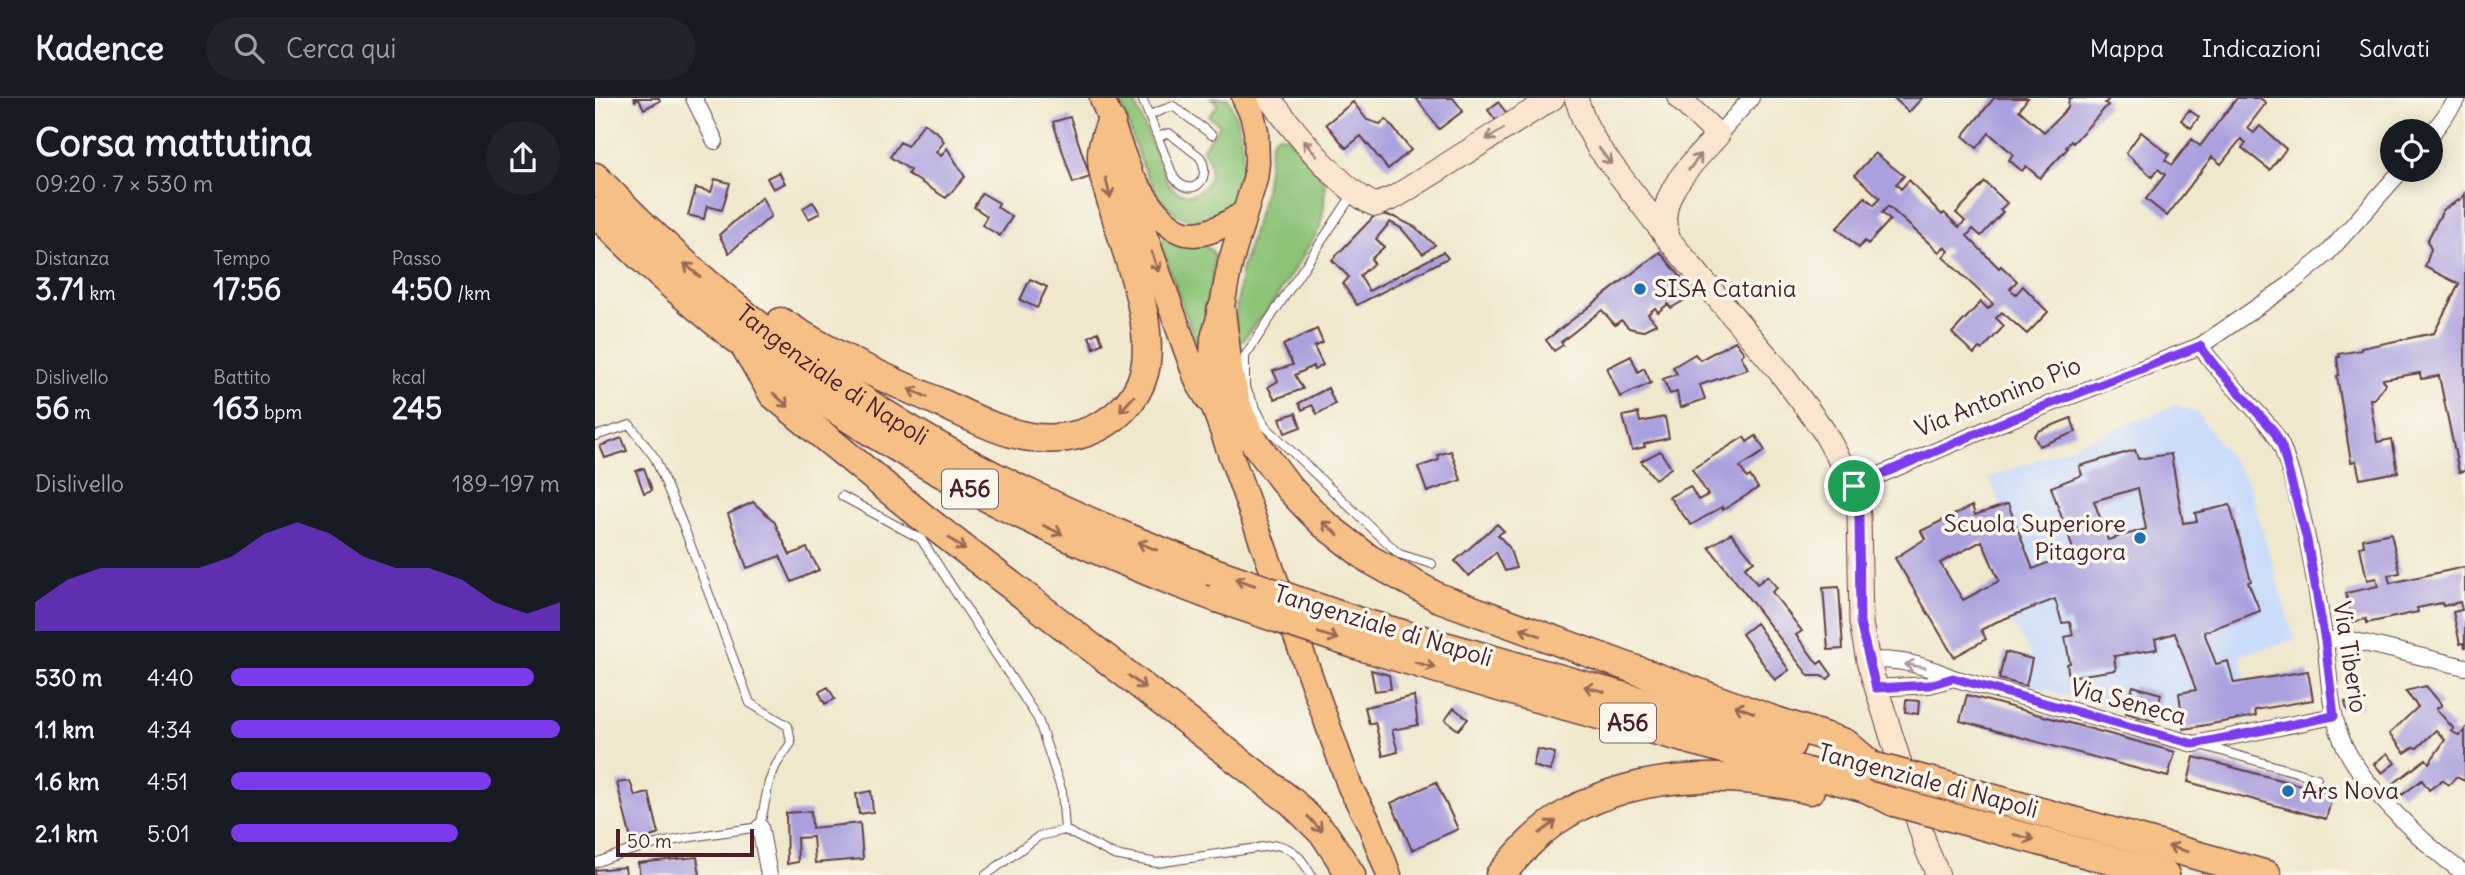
<!DOCTYPE html>
<html lang="it">
<meta charset="utf-8">
<style>
body{margin:0;font-family:Delius,sans-serif;background:#20242c;color:#f1f3f6;height:100vh;display:flex;flex-direction:column;font-size:26px;white-space:nowrap}
*{box-sizing:border-box;margin:0}
p{font-size:23px;color:#9ea1a6}
.icon{flex:none;width:38px;height:38px;fill:none;stroke:currentColor;stroke-width:2;stroke-linecap:round;stroke-linejoin:round}
.map{position:relative;flex:1;overflow:hidden}
.drawer{display:flex;flex-direction:column;background:#171b24;width:595px}
.drawer>*{flex:none}
.fabs{position:absolute;left:1785px;top:21px;display:grid;gap:14px}
.fabs a{display:grid;place-items:center;width:63px;height:63px;border-radius:50%;background:#171b24;box-shadow:0 4px 18px #0003;font-size:35px}
.scale{position:absolute;left:21px;bottom:18px;width:138px;box-sizing:border-box;padding-left:7px;border:4px solid #4a1f2b;border-top:0;font-size:19px;line-height:24px;white-space:nowrap;color:#4a1f2b;-webkit-text-stroke:5px #fbf7ec;paint-order:stroke}
.pin{position:absolute;display:grid;place-items:center;width:60px;height:60px;color:#fff;margin:-30px;border:4px solid #fff;border-radius:50%;box-shadow:0 2px 7px #0007}
.round{display:grid;place-items:center;flex:none;width:74px;height:74px;border-radius:37px;background:#20242c}
.head{display:flex;align-items:center;justify-content:space-between;height:119px;padding:0 35px}
h1{font-size:38px;font-weight:700;line-height:52px}
.figures{display:grid;grid-template-columns:repeat(3,1fr);gap:10px;height:119px;padding:7px 35px}
.figures div{display:grid;align-content:center}
.figures b{font-size:30px;font-weight:700}
.figures small{font-size:19px;font-weight:400}
.figures p{font-size:19px}
.chart{height:196px;padding:14px 35px}
.chart p{display:flex;justify-content:space-between}
.chart svg{width:100%;height:126px;margin-top:7px;fill:#7c3aed;opacity:.7}
ul{padding:0 35px;list-style:none;font-size:23px}
li{display:grid;grid-template-columns:112px 84px 1fr;align-items:center;height:52px}
li i{height:18px;border-radius:9px;background:#7c3aed}
header{display:flex;align-items:center;gap:42px;box-sizing:border-box;height:98px;padding:0 35px;background:#171b24;border-bottom:2px solid #363941}
header strong{font-size:33px}
nav{display:flex;gap:38px;margin-inline-start:auto;font-size:24px}
.search{width:490px;height:63px;background:#20242c;display:flex;align-items:center;gap:18px;box-sizing:border-box;padding:0 24px;border-radius:38px;color:#9ea1a6;font-size:26px}
main{display:flex;flex:1;min-height:0}
.map>svg:first-child{display:block}
.built{fill:#cadcf9}
.green{fill:#8cc376;stroke:#6b7150;stroke-width:2}
.building{fill:#aaa0de;fill-rule:evenodd}
.lines{fill:none;stroke-linecap:round;stroke-linejoin:round}
.lane-casing{stroke:#633d43;stroke-width:10}
.street-casing{stroke:#633d43;stroke-width:18}
.secondary-casing{stroke:#633d43;stroke-width:25}
.primary-casing{stroke:#633d43;stroke-width:27}
.highway-casing{stroke:#633d43;stroke-width:31}
.lane{stroke:#fff;stroke-width:8}
.street{stroke:#fff;stroke-width:16}
.secondary{stroke:#fbe5cf;stroke-width:23}
.primary{stroke:#f5bf86;stroke-width:24}
.highway{stroke:#f5bf86;stroke-width:28}
.highway-bridge-casing{stroke:#633d43;stroke-width:31;stroke-linecap:butt}
.highway-bridge{stroke:#f5bf86;stroke-width:28}
.oneway{stroke:#a2827d}
.oneway2{stroke:#976754}
.oneway3{stroke:#ae9aa0}
.route-casing{stroke:#fff;stroke-width:14}
.route{stroke:#7c3aed;stroke-width:9}
.poi-dot{fill:#1f6fb2;stroke:#fbf7ec;stroke-width:2.5}
.labels{text-anchor:middle;stroke-width:7;stroke-linejoin:round;paint-order:stroke}
.shield{fill:#fbf7ec;stroke:#7f6065;stroke-width:2}
.shield-label{font-size:23px;font-weight:bold;fill:#4a1f2b}
.poi-label{font-size:24px;fill:#4a1f2b;stroke:#fbf7ec;text-anchor:start}
.street-label{font-size:24px;fill:#4a1f2b;stroke:#fbf7ec}
</style>
<header>
<strong>Kadence</strong>
<div class="search"><svg class="icon" aria-label="search" viewBox="0 0 24 24"><circle cx="10" cy="10" r="6"/><path d="M15 15l6 6"/></svg>Cerca qui</div>
<nav><a>Mappa</a><a>Indicazioni</a><a>Salvati</a></nav>
</header>
<main>
<section class="drawer">
<div class="head"><div><h1>Corsa mattutina</h1><p>09:20 · 7 × 530 m</p></div><a class="round"><svg class="icon" aria-label="share" viewBox="0 0 24 24"><path d="M12 15V3M7 8l5-5 5 5M5 13v7h14v-7"/></svg></a></div>
<div class="figures">
<div><p>Distanza</p><b>3.71<small> km</small></b></div>
<div><p>Tempo</p><b>17:56</b></div>
<div><p>Passo</p><b>4:50<small> /km</small></b></div>
</div>
<div class="figures">
<div><p>Dislivello</p><b>56<small> m</small></b></div>
<div><p>Battito</p><b>163<small> bpm</small></b></div>
<div><p>kcal</p><b>245</b></div>
</div>
<div class="chart"><p><span>Dislivello</span>189–197 m</p>
<svg viewBox="0 0 160 44" preserveAspectRatio="none"><path d="M0 44V34L10 26L20 22L30 22L40 22L50 22L60 18L70 10L80 6L90 10L100 18L110 22L120 22L130 26L140 34L150 38L160 34V44z"/></svg>
</div>
<ul>
<li><b>530 m</b>4:40<i style="width:92%"></i></li>
<li><b>1.1 km</b>4:34<i style="width:100%"></i></li>
<li><b>1.6 km</b>4:51<i style="width:79%"></i></li>
<li><b>2.1 km</b>5:01<i style="width:69%"></i></li>
</ul>
</section>
<div class="map">
<svg width="1870" height="777" viewBox="0 0 1870 777">
<rect width="100%" height="100%" fill="#fbf7ec"/>
<filter id="ink" filterUnits="userSpaceOnUse"><feTurbulence type="fractalNoise" baseFrequency=".0143" numOctaves="2"/><feDisplacementMap in="SourceGraphic" scale="14" xChannelSelector="R" yChannelSelector="G"/><feConvolveMatrix kernelMatrix="1 2 1 2 8 2 1 2 1" color-interpolation-filters="sRGB"/></filter>
<filter id="wash" filterUnits="userSpaceOnUse"><feTurbulence type="fractalNoise" baseFrequency=".00686" numOctaves="4" result="noise"/><feDisplacementMap in="SourceGraphic" scale="28" xChannelSelector="R" yChannelSelector="G"/><feGaussianBlur stdDeviation="1.57" result="paint"/><feColorMatrix in="noise" values="0 0 0 0 0 0 0 0 0 0 0 0 0 0 0 0 0 1.4 0 .05"/><feComposite in="paint" operator="in"/></filter>
<g filter="url(#wash)">
<rect width="100%" height="100%" fill="#f0e8cd"/>
<path class="built" d="M 1582,307 L 1602,314 L 1653,384 L 1700,542 L 1646,557 L 1657,618 L 1582,630 L 1429,585 L 1436,557 L 1412,518 L 1444,495 L 1394,380 Z"/>
<path class="green" d="M 524,0 L 538,0 L 573,86 C 600,114 630,78 607,51 L 625,27 L 614,18 L 623,6 L 616,0 L 633,0 C 651,33 662,116 609,123 C 596,124 584,119 575,111 C 548,85 536,34 524,0 Z
M 684,37 L 693,39 L 725,75 L 730,89 L 729,109 L 725,130 L 670,218 C 656,224 654,241 640,248 L 641,214 L 646,173 L 670,93 L 676,45 L 680,38 Z
M 574,139 C 590,142 612,142 620,158 L 609,241 L 600,243 L 565,145 L 568,140 Z"/>
<g id="blocks">
<path class="building" d="M 39,0 L 64,0 L 65,3 L 49,11 L 44,1 L 40,3 Z
M 821,0 L 858,0 L 868,13 L 844,31 Z
M 1299,0 L 1327,0 L 1314,14 Z
M 1399,0 L 1433,0 L 1424,12 L 1449,34 L 1473,10 L 1474,0 L 1515,0 L 1510,5 L 1513,7 L 1478,45 L 1476,43 L 1471,49 L 1473,50 L 1445,80 L 1431,68 L 1427,73 L 1414,62 L 1418,56 L 1394,35 L 1382,50 L 1368,38 Z
M 1642,0 L 1665,0 L 1671,5 L 1652,30 L 1659,35 L 1665,28 L 1691,51 L 1675,72 L 1647,50 L 1651,45 L 1646,41 L 1626,66 L 1617,59 L 1572,118 L 1551,101 L 1570,77 L 1563,71 L 1557,79 L 1531,55 L 1546,34 L 1574,56 L 1570,62 L 1577,67 L 1597,41 L 1605,48 Z
M 758,4 L 772,22 L 785,26 L 791,21 L 816,52 L 793,71 L 766,38 L 751,50 L 731,26 Z
M 903,4 L 913,17 L 902,24 L 893,12 Z
M 1594,12 L 1604,19 L 1596,30 L 1586,22 Z
M 475,19 L 495,79 L 478,85 L 458,24 Z
M 329,25 L 344,36 L 349,44 L 341,54 L 346,58 L 352,50 L 370,79 L 351,100 L 313,76 L 315,72 L 295,59 L 305,44 L 312,48 Z
M 1280,55 L 1309,78 L 1301,86 L 1306,91 L 1314,82 L 1347,117 L 1349,115 L 1364,129 L 1370,123 L 1361,115 L 1390,84 L 1412,105 L 1405,112 L 1408,114 L 1386,138 L 1378,131 L 1372,138 L 1404,170 L 1406,168 L 1422,183 L 1415,191 L 1421,196 L 1428,188 L 1453,214 L 1432,236 L 1407,214 L 1401,220 L 1409,228 L 1387,252 L 1384,250 L 1379,256 L 1357,235 L 1386,204 L 1393,211 L 1398,206 L 1348,159 L 1354,153 L 1349,149 L 1344,154 L 1293,108 L 1287,115 L 1295,122 L 1273,146 L 1270,143 L 1264,150 L 1242,130 L 1270,99 L 1279,107 L 1285,100 L 1260,77 Z
M 184,74 L 190,85 L 178,91 L 172,80 Z
M 120,81 L 135,85 L 127,112 L 112,108 L 109,121 L 93,117 L 101,90 L 116,94 Z
M 1870,94 L 1870,373 L 1864,374 L 1844,278 L 1826,281 L 1825,275 L 1788,281 L 1790,286 L 1779,301 L 1775,301 L 1782,344 L 1797,341 L 1803,374 L 1765,381 L 1761,363 L 1756,364 L 1742,278 L 1744,277 L 1742,259 L 1745,259 L 1744,256 L 1766,252 L 1766,250 L 1839,235 L 1864,186 L 1830,169 L 1836,151 L 1832,143 L 1848,112 L 1867,100 Z
M 387,95 L 404,105 L 402,109 L 417,119 L 405,138 L 387,127 L 392,118 L 379,109 Z
M 167,99 L 176,118 L 134,155 L 124,137 Z
M 218,104 L 225,115 L 214,121 L 208,110 Z
M 782,115 L 799,119 L 820,129 L 840,147 L 828,156 L 806,130 L 795,124 L 781,141 L 789,149 L 776,161 L 779,165 L 765,178 L 774,193 L 848,154 L 853,160 L 762,207 L 748,186 L 754,179 L 737,162 Z
M 1065,154 L 1100,196 L 1076,210 L 1073,206 L 1063,214 L 1060,210 L 1053,216 L 1061,226 L 1047,233 L 1034,230 L 1026,222 L 1020,227 L 1007,212 L 966,244 L 968,247 L 959,253 L 951,242 Z
M 435,181 L 452,189 L 442,210 L 425,202 Z
M 722,231 L 728,245 L 719,249 L 728,267 L 719,272 L 718,268 L 700,277 L 708,291 L 680,301 L 673,289 L 683,283 L 678,273 L 698,267 L 688,247 Z
M 503,234 L 508,245 L 499,250 L 494,239 Z
M 1140,243 L 1149,255 L 1146,258 L 1153,271 L 1105,287 L 1110,301 L 1085,310 L 1082,294 L 1075,296 L 1068,281 L 1082,276 L 1078,269 L 1100,256 L 1105,262 Z
M 1036,258 L 1043,274 L 1049,270 L 1056,285 L 1025,299 L 1012,270 Z
M 733,290 L 740,306 L 722,316 L 717,307 L 707,312 L 704,305 Z
M 701,315 L 706,329 L 690,335 L 685,320 Z
M 1043,315 L 1045,324 L 1070,319 L 1074,340 L 1049,346 L 1050,349 L 1037,352 L 1028,318 Z
M 1476,320 L 1481,334 L 1444,348 L 1439,338 L 1443,333 Z
M 1161,338 L 1170,353 L 1145,369 L 1152,380 L 1155,378 L 1163,390 L 1128,412 L 1127,409 L 1096,427 L 1074,399 L 1095,388 L 1103,402 L 1113,397 L 1097,371 L 1149,339 L 1152,344 Z
M 27,340 L 32,353 L 10,360 L 5,348 Z
M 1540,352 L 1543,361 L 1576,356 L 1588,425 L 1602,423 L 1600,415 L 1635,407 L 1656,483 L 1653,484 L 1665,513 L 1609,534 L 1621,566 L 1633,563 L 1639,585 L 1713,573 L 1718,602 L 1660,612 L 1661,618 L 1589,631 L 1584,595 L 1601,592 L 1580,535 L 1560,541 L 1562,551 L 1519,558 L 1521,572 L 1474,579 L 1472,566 L 1475,565 L 1470,539 L 1478,537 L 1475,524 L 1467,525 L 1460,501 L 1401,524 L 1386,532 L 1391,541 L 1359,559 L 1300,460 L 1330,441 L 1326,433 L 1377,408 L 1380,417 L 1413,406 L 1438,471 L 1479,454 L 1456,389 L 1487,377 L 1484,368 ZM 1543,390 L 1551,431 L 1513,442 L 1499,403 ZM 1387,443 L 1404,483 L 1368,502 L 1345,465 Z
M 856,353 L 866,382 L 832,394 L 823,369 L 844,362 L 843,357 Z
M 1065,353 L 1076,370 L 1060,381 L 1046,363 Z
M 49,370 L 57,392 L 49,395 L 41,373 Z
M 158,404 L 179,423 L 195,457 L 212,450 L 224,472 L 197,484 L 185,458 L 152,470 L 133,416 Z
M 902,426 L 909,433 L 903,437 L 914,449 L 921,470 L 910,473 L 901,454 L 874,478 L 860,463 Z
M 1136,435 L 1159,463 L 1150,469 L 1162,486 L 1173,478 L 1182,490 L 1177,494 L 1207,533 L 1201,537 L 1223,566 L 1227,563 L 1237,577 L 1233,581 L 1226,578 L 1214,578 L 1114,449 Z
M 1796,435 L 1805,475 L 1793,477 L 1795,485 L 1870,469 L 1870,550 L 1868,545 L 1865,546 L 1858,514 L 1867,512 L 1865,504 L 1848,508 L 1847,505 L 1822,510 L 1823,514 L 1772,525 L 1771,521 L 1757,524 L 1751,495 L 1783,488 L 1781,480 L 1772,482 L 1765,449 L 1769,448 L 1768,441 Z
M 1244,489 L 1248,551 L 1233,552 L 1228,490 Z
M 1161,525 L 1194,572 L 1180,582 L 1147,536 Z
M 1410,554 L 1437,561 L 1431,588 L 1404,581 Z
M 776,572 L 794,577 L 796,591 L 780,593 Z
M 1538,588 L 1566,596 L 1559,623 L 1531,615 Z
M 1831,588 L 1847,607 L 1841,611 L 1859,631 L 1856,633 L 1865,638 L 1870,631 L 1870,683 L 1861,679 L 1854,687 L 1847,682 L 1834,692 L 1827,682 L 1807,697 L 1798,686 L 1831,661 L 1834,665 L 1850,642 L 1841,632 L 1822,650 L 1819,649 L 1810,655 L 1794,636 L 1823,609 L 1810,593 Z
M 233,589 L 240,601 L 230,606 L 224,594 Z
M 1372,597 L 1580,654 L 1573,679 L 1365,623 Z
M 819,598 L 823,627 L 797,632 L 803,654 L 788,658 L 780,624 L 774,626 L 770,609 Z
M 1765,601 L 1767,609 L 1752,612 L 1750,604 Z
M 1311,602 L 1324,603 L 1323,616 L 1310,614 Z
M 859,610 L 873,621 L 863,632 L 850,622 Z
M 942,651 L 960,655 L 955,673 L 938,668 Z
M 1792,655 L 1800,665 L 1787,675 L 1779,666 Z
M 1599,659 L 1738,696 L 1731,721 L 1593,684 Z
M 35,683 L 40,698 L 54,695 L 64,736 L 37,745 L 22,685 Z
M 841,684 L 863,731 L 817,752 L 796,705 Z
M 276,693 L 278,714 L 264,716 L 261,696 Z
M 216,713 L 217,730 L 265,725 L 268,761 L 220,765 L 218,739 L 202,740 L 203,764 L 192,766 L 191,715 Z
M 102,759 L 105,777 L 45,777 L 43,765 Z
M 30,769 L 31,777 L 0,777 L 0,772 Z"/>
</g>
</g>
<g filter="url(#ink)">
<use href="#blocks" fill-opacity="0" stroke="#633d43" stroke-width="2"/>
<g class="lines">
<defs>
<path id="lane" d="M 547,0 L 579,80 C 598,103 618,79 605,59 L 574,35 L 563,39
M 554,17 L 578,8 L 617,37
M 758,96 L 650,258 L 650,289 L 670,328 L 804,456 L 837,466
M 0,338 L 35,327 L 60,360 L 88,427 L 155,605 L 193,628 L 196,645 L 181,667 L 174,684 L 165,729 C 110,737 52,743 0,765
M 247,398 L 326,441 L 443,621 L 467,694 L 470,732
M 1609,648 L 1722,680
M 391,777 L 444,738 L 470,732 L 519,757 L 562,765 L 682,747 C 700,751 707,761 716,777"/>
<path id="street" d="M 99,0 L 120,43
M 1123,37 L 1156,0
M 1836,37 L 1863,0
M 1605,248 C 1619,267 1634,284 1650,301 C 1664,317 1680,331 1688,352 C 1710,413 1720,481 1730,545 C 1735,579 1734,617 1750,649 C 1771,692 1831,748 1870,776
M 1259,388 L 1406,325 L 1605,248 L 1693,188 L 1732,156 L 1807,72
M 1730,543 L 1748,540 L 1870,569
M 1273,563 C 1301,560 1332,568 1358,580 L 1334,587 L 1281,590
M 1358,580 L 1599,646 L 1739,618
M 165,729 L 174,777"/>
<path id="secondary" d="M 674,0 C 696,29 748,95 781,107 L 800,99 L 958,0
M 981,0 L 989,23 L 1003,49 L 1074,142 L 1185,274 L 1228,332 L 1259,388 L 1264,418 L 1266,525 L 1273,563 L 1332,752 L 1343,777
M 1073,139 C 1058,99 1098,65 1123,37 L 1084,0"/>
<path id="primary" d="M 507,0 L 535,75 L 539,107 L 603,285 L 614,303
M 649,0 L 657,16 L 661,33 L 662,65 L 660,81 L 635,166 L 626,213 L 618,240 L 616,279 L 620,313 L 755,689 L 775,727 L 794,777
M 541,85 C 574,138 594,153 650,114"/>
<g id="highway">
<path id="s1" d="M 0,79 C 124,209 273,319 435,396 C 494,425 555,449 616,473"/>
<path d="M 0,114 C 172,291 391,415 622,500"/>
<path d="M 626,213 L 634,278 L 644,314 L 657,341 L 694,390 L 716,413 L 729,426 L 774,461 L 842,499 L 1175,621 L 1250,645 L 1277,668"/>
<path d="M 186,224 C 236,257 292,281 346,305 C 375,318 403,334 435,339 C 469,344 503,336 528,311 C 550,289 554,264 551,234 C 547,192 530,151 519,111 C 514,95 507,76 507,59 C 506,48 513,34 516,23"/>
<path d="M 148,245 L 178,296 L 220,331 L 330,421 L 697,704 L 730,737 L 756,777"/>
<path d="M 761,523 L 1196,646"/>
<path d="M 765,548 L 931,597 L 1271,690 L 1299,704"/>
<path d="M 1367,692 L 1672,777"/>
<path d="M 1363,721 L 1570,777"/>
<path d="M 905,777 C 922,758 938,739 959,724 C 1030,674 1133,671 1215,692"/>
</g>
</defs>
<use href="#lane" class="lane-casing"/>
<use href="#street" class="street-casing"/>
<use href="#secondary" class="secondary-casing"/>
<use href="#primary" class="primary-casing"/>
<use href="#highway" class="highway-casing"/>
<use href="#lane" class="lane"/>
<use href="#street" class="street"/>
<use href="#secondary" class="secondary"/>
<use href="#primary" class="primary"/>
<use href="#highway" class="highway"/>
<defs>
<path id="highway-bridge" d="M 616,473 L 761,523
M 622,500 L 765,548
M 1277,668 L 1367,692
M 1299,704 L 1363,721"/>
</defs>
<use href="#highway-bridge" class="highway-bridge-casing"/>
<use href="#highway-bridge" class="highway-bridge"/>
</g>
<defs><path id="oneway-shaft" d="M-6 0H5M1.5-3L5.5 0L1.5 3" fill="none" stroke-width="1.6" stroke-linecap="round" stroke-linejoin="round" transform="scale(1.75)"/></defs>
<g class="oneway">
<use href="#oneway-shaft" transform="translate(900 36) rotate(148)"/>
<use href="#oneway-shaft" transform="translate(715 50) rotate(-132)"/>
<use href="#oneway-shaft" transform="translate(1010 58) rotate(53)"/>
<use href="#oneway-shaft" transform="translate(1100 64) rotate(-52)"/>
</g>
<g class="oneway2">
<use href="#oneway-shaft" transform="translate(513 90) rotate(77)"/>
<use href="#oneway-shaft" transform="translate(560 164) rotate(71)"/>
<use href="#oneway-shaft" transform="translate(97 172) rotate(-139)"/>
<use href="#oneway-shaft" transform="translate(323 295) rotate(-156)"/>
<use href="#oneway-shaft" transform="translate(186 302) rotate(42)"/>
<use href="#oneway-shaft" transform="translate(532 306) rotate(132)"/>
<use href="#oneway-shaft" transform="translate(735 430) rotate(-140)"/>
<use href="#oneway-shaft" transform="translate(458 432) rotate(25)"/>
<use href="#oneway-shaft" transform="translate(362 446) rotate(37)"/>
<use href="#oneway-shaft" transform="translate(552 448) rotate(-158)"/>
<use href="#oneway-shaft" transform="translate(650 484) rotate(-161)"/>
<use href="#oneway-shaft" transform="translate(935 534) rotate(-159)"/>
<use href="#oneway-shaft" transform="translate(733 538) rotate(18)"/>
<use href="#oneway-shaft" transform="translate(830 567) rotate(16)"/>
<use href="#oneway-shaft" transform="translate(542 584) rotate(38)"/>
<use href="#oneway-shaft" transform="translate(999 591) rotate(-165)"/>
<use href="#oneway-shaft" transform="translate(1149 611) rotate(-160)"/>
<use href="#oneway-shaft" transform="translate(720 726) rotate(47)"/>
<use href="#oneway-shaft" transform="translate(953 729) rotate(-37)"/>
<use href="#oneway-shaft" transform="translate(1429 739) rotate(15)"/>
<use href="#oneway-shaft" transform="translate(1583 751) rotate(-164)"/>
</g>
<use class="oneway3" href="#oneway-shaft" transform="translate(1320 568) rotate(-170)"/>
</g>
<g class="lines" filter="url(#ink)">
<defs>
<path id="route" d="M 1605,248 L 1620,268 L 1679,333 L 1687,349 L 1712,442 L 1730,543 L 1739,618 L 1599,646 L 1358,580 L 1334,587 L 1281,590 L 1265,525 L 1264,418 L 1259,388 L 1406,325 Z"/>
</defs>
<use href="#route" class="route-casing"/>
<use href="#route" class="route"/>
</g>
<g class="poi-dot">
<circle cx="1045" cy="191" r="7"/>
<circle cx="1545" cy="440" r="7"/>
<circle cx="1693" cy="693" r="7"/>
</g>
<g class="labels">
<g class="shield">
<rect x="347" y="371.5" width="56" height="39" rx="5"/>
<rect x="1005" y="605.5" width="56" height="39" rx="5"/>
</g>
<g class="shield-label">
<text x="375" y="399">A56</text>
<text x="1033" y="633">A56</text>
</g>
<g class="poi-label">
<text x="1059" y="199">SISA Catania</text>
<text x="1531" y="434" text-anchor="end">Scuola Superiore<tspan x="1531" dy="28">Pitagora</tspan></text>
<text x="1707" y="701">Ars Nova</text>
</g>
<g class="street-label">
<text dy="8" stroke="none"><textPath href="#s1" startOffset="310">Tangenziale di Napoli</textPath></text>
<text transform="translate(1403 299) rotate(-22)" y="8">Via Antonino Pio</text>
<text transform="translate(788 528) rotate(17)" y="8">Tangenziale di Napoli</text>
<text transform="translate(1755 559) rotate(81)" y="8">Via Tiberio</text>
<text transform="translate(1533 604) rotate(15)" y="8">Via Seneca</text>
<text transform="translate(1333 683) rotate(15)" y="8">Tangenziale di Napoli</text>
</g>
</g>
</svg>
<div class="fabs">
<a><svg class="icon" aria-label="locate" viewBox="0 0 24 24"><circle cx="12" cy="12" r="6"/><path d="M12 2v4M12 18v4M2 12h4M18 12h4"/></svg></a>
</div>
<div class="scale">50 m</div>
<div class="pin" style="left:1259px;top:388px;background:#1e9e55"><svg class="icon" aria-label="arrive" viewBox="0 0 24 24"><path d="M6 21V4h12l-3 4 3 4H6"/></svg></div>
</div>
</main>
